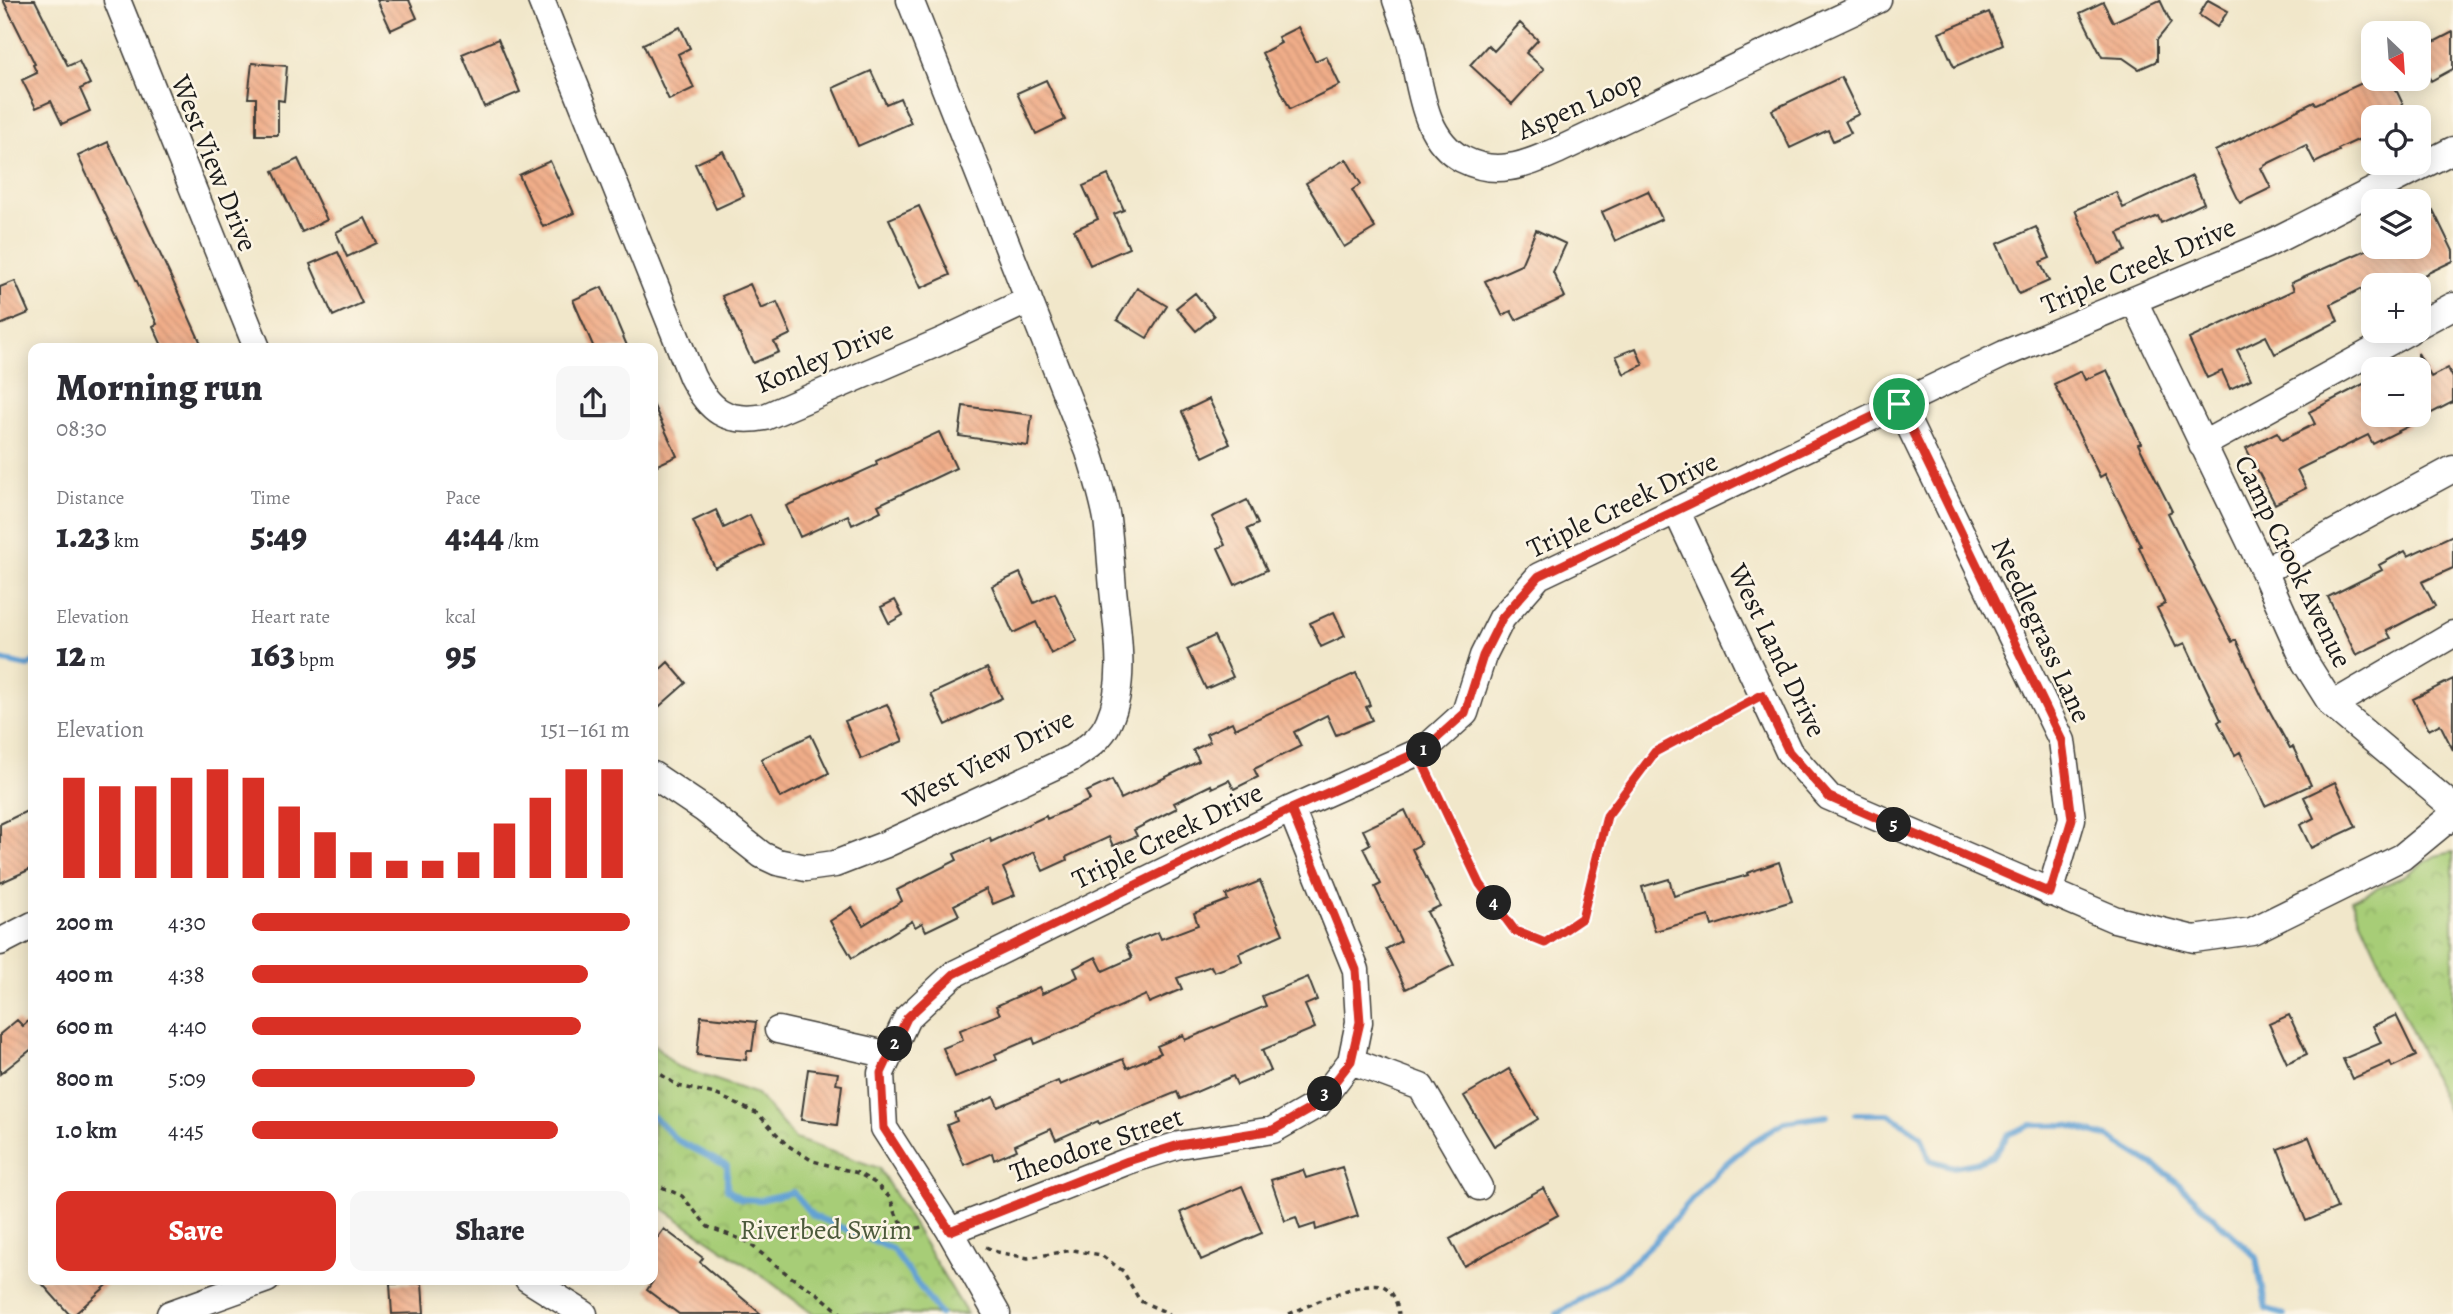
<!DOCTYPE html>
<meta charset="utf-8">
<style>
body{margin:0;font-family:Alegreya,serif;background:#f7f7f7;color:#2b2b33;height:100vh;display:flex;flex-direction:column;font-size:26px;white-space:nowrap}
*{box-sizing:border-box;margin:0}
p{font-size:23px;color:#7c7c81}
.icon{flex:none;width:38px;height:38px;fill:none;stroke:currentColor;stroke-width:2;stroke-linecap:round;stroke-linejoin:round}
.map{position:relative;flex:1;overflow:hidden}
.sheet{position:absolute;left:28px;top:343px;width:630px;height:942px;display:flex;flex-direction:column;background:#fff;border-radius:14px;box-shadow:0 4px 18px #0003}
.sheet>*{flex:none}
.needle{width:46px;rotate:155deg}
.controls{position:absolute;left:2361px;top:21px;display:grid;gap:14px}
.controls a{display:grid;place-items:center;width:70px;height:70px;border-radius:14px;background:#fff;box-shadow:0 4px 18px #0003;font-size:35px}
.pin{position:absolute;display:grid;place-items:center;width:60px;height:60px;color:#fff;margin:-30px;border:4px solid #fff;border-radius:50%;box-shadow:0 2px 7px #0007}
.km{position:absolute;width:35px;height:35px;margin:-18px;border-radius:50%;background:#222;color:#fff;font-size:19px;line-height:35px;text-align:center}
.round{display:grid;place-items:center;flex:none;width:74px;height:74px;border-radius:14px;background:#f7f7f7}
.head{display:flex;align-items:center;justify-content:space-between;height:119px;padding:0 28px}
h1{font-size:38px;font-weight:800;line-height:52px}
.stats{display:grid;grid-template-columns:repeat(3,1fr);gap:10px;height:119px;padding:7px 28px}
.stats div{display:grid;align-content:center}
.stats b{font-size:35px;font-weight:800}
.stats small{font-size:19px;font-weight:400}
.stats p{font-size:19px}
.chart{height:196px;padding:14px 28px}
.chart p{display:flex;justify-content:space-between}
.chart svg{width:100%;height:126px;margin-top:7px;stroke:#d93025;stroke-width:6}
.cta{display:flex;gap:14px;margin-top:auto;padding:14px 28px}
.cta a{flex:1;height:80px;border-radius:14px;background:#d93025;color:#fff;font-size:28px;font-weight:800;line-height:80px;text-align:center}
.cta a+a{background:#f7f7f7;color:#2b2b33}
ul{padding:0 28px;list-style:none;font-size:23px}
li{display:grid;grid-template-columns:112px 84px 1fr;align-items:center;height:52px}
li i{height:18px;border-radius:9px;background:#d93025}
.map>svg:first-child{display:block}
.park{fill:url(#park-crowns);stroke:#62744a;stroke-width:2}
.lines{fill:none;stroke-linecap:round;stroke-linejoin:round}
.stream{stroke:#62a1d4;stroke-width:6}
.building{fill:url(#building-back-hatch)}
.minor-casing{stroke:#3c3a36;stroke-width:29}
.path{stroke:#3c3a36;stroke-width:3.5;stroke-dasharray:5 5;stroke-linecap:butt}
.minor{stroke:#fff;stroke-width:26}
.route-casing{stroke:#fff;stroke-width:14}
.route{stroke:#d93025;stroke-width:9}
.labels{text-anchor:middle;stroke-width:5;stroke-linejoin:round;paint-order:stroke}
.street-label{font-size:28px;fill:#1c1c1c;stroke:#fcf5e5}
.park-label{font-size:28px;fill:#4d5a3c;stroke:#fcf5e5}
</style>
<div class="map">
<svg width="2453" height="1314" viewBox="0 0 2453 1314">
<defs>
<pattern id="park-crowns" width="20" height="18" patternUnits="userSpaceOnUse" patternTransform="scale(1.75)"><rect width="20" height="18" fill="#a7cd77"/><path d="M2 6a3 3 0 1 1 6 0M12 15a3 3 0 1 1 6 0" fill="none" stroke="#8faf66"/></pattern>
<pattern id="building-back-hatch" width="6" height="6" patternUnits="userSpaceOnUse" patternTransform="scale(1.75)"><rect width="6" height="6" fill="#f0ad89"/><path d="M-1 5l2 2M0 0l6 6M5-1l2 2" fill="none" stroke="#cd9476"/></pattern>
</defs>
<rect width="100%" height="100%" fill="#fcf5e5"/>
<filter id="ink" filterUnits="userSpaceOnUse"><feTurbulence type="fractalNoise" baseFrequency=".0143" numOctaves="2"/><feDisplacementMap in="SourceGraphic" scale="14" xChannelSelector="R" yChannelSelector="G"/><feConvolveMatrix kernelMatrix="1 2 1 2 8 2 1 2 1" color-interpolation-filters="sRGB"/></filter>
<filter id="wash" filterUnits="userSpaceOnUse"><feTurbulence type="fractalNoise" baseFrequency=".00686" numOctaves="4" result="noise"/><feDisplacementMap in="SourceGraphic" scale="28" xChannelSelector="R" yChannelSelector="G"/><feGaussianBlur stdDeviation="1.57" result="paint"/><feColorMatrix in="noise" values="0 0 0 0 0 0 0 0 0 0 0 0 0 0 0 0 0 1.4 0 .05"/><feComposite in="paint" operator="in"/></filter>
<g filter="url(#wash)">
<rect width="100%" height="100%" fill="#f1e7ca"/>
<path class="park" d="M 2453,852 L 2453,1122 L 2352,900 L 2402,877 L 2435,856 Z
M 653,1043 L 676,1066 L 757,1094 L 795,1139 L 879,1168 L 967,1314 L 813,1314 L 768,1280 L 653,1202 Z"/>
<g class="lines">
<path class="stream" d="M 0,660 L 28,666 L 33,662
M 1856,1114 L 1889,1114 L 1921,1136 L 1930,1160 L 1954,1167 L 1975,1163 L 1993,1156 L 2009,1134 L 2031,1125 L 2068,1125 L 2108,1137 L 2169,1175 L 2256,1257 L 2266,1309 L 2284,1314
M 653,1116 L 677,1140 L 727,1166 L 727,1189 L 741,1199 L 760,1200 L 793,1192 L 812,1215 L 892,1249 L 940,1314
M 1557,1314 L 1619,1275 L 1655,1241 L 1718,1170 L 1748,1145 L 1784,1122 L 1827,1116"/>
</g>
<g id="blocks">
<path class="building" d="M 3,0 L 35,0 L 68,66 L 79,61 L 90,84 L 80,89 L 90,111 L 62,124 L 51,101 L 36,108 L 22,80 L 37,73 L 33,65 L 35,64 Z
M 377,0 L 409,0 L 417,18 L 391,30 Z
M 2160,0 L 2171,23 L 2157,40 L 2157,61 L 2139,69 L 2123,58 L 2102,57 L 2080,13 L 2103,2 L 2113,22 Z
M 2208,0 L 2228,11 L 2217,27 L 2199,15 Z
M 1989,12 L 2003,45 L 1954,67 L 1939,33 Z
M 1520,23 L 1538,40 L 1526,53 L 1544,69 L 1512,104 L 1470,65 L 1488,45 L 1494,51 Z
M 680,27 L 690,48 L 678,54 L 694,88 L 669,100 L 643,44 Z
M 1298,27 L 1315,61 L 1326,56 L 1340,85 L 1290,109 L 1262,53 L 1281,43 L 1278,37 Z
M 2453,32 L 2453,69 L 2431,81 L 2418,57 L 2418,50 Z
M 498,39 L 520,92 L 484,107 L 462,54 Z
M 252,63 L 287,66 L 284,101 L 278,100 L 278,135 L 256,135 L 256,98 L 248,98 Z
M 871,71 L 886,104 L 900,98 L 911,123 L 858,146 L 833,88 Z
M 1841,77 L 1859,114 L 1845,121 L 1851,133 L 1833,141 L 1828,130 L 1790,148 L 1772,110 Z
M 2371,79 L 2391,79 L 2409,117 L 2373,117 L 2373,133 L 2338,149 L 2339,151 L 2315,163 L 2306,145 L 2269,163 L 2261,168 L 2271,188 L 2240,203 L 2215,151 L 2314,102 L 2316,104 Z
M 1046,80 L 1065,120 L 1036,134 L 1017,93 Z
M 108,142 L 176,288 L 203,348 L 163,348 L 153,326 L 157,324 L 78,156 Z
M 723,151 L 744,196 L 716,209 L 695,164 Z
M 298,159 L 327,220 L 302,232 L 273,171 Z
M 1346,159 L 1361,184 L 1352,190 L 1375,228 L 1344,247 L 1306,183 Z
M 550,161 L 574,213 L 543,227 L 519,175 Z
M 1108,175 L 1124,210 L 1114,214 L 1129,248 L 1090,265 L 1074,230 L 1098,219 L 1083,186 Z
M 2192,176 L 2204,203 L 2161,223 L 2158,216 L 2118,233 L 2126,251 L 2098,264 L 2075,210 L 2116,192 L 2123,208 Z
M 1648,191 L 1662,219 L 1615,241 L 1602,212 Z
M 919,206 L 950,275 L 921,288 L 889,219 Z
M 2433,210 L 2453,251 L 2453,261 L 2403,285 L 2373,285 L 2373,289 L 2363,294 L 2361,289 L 2331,304 L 2338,321 L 2275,354 L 2266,336 L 2237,350 L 2251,379 L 2230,389 L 2222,371 L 2207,378 L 2189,339 L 2294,290 L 2291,283 L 2373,247 L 2418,247 L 2418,217 Z
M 365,218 L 377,243 L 347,257 L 336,232 Z
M 2036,227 L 2050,258 L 2040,262 L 2049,281 L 2019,294 L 1997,244 Z
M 1536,230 L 1566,244 L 1553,272 L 1565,297 L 1516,320 L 1511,311 L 1502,315 L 1485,281 L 1521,265 Z
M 338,252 L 362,303 L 333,316 L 310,264 Z
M 15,281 L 29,313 L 0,325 L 0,287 Z
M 750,284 L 761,309 L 777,302 L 791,334 L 774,342 L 779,352 L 753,363 L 722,296 Z
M 602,287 L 628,348 L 594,348 L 573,300 Z
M 1137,288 L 1167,306 L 1147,338 L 1117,320 Z
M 1195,293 L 1214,316 L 1196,331 L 1176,308 Z
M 1636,348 L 1643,365 L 1624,374 L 1616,356 Z
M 2418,353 L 2431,377 L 2448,368 L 2453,378 L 2453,402 L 2418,420 Z
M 2107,370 L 2141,443 L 2138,444 L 2172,511 L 2168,513 L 2203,586 L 2232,642 L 2236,640 L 2263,699 L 2290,748 L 2293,747 L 2311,785 L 2265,806 L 2240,752 L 2235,755 L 2218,722 L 2221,720 L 2185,643 L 2176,647 L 2157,608 L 2165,604 L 2139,547 L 2141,546 L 2105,474 L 2100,477 L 2054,384 L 2081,371 L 2085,380 Z
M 2373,379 L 2373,415 L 2403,415 L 2409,426 L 2373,444 L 2368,435 L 2297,470 L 2306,488 L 2275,504 L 2246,448 L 2277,432 L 2282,440 L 2315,424 L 2309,412 Z
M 1209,399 L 1230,444 L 1203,457 L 1182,412 Z
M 653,404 L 677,456 L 653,467 Z
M 963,406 L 1032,415 L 1028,446 L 959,436 Z
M 939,432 L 956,468 L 878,505 L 881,511 L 852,525 L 848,515 L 800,537 L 786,506 L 877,465 L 876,461 Z
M 1247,500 L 1258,524 L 1247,529 L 1267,570 L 1235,585 L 1218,548 L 1225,545 L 1212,517 Z
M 716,510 L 724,528 L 750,515 L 764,545 L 715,568 L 693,521 Z
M 2453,535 L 2453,568 L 2422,582 L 2435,606 L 2387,631 L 2391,638 L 2356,655 L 2328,597 L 2382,570 L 2379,565 L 2405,551 L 2408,556 Z
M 1020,573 L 1034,603 L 1055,593 L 1077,641 L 1051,654 L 1036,622 L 1013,633 L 992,586 Z
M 895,600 L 903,615 L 889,623 L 881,607 Z
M 1334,612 L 1345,636 L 1321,647 L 1310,623 Z
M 1214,636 L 1233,677 L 1206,689 L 1187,649 Z
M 668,662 L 686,683 L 653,712 L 653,676 Z
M 987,668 L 1002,698 L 946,725 L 931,694 Z
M 1356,673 L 1370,705 L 1366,707 L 1372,720 L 1336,735 L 1327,715 L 1294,732 L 1301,746 L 1254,769 L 1258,777 L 1234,789 L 1229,780 L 1212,788 L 1211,785 L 1174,803 L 1177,808 L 1134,830 L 1137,836 L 1113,846 L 1109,837 L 1066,857 L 1067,860 L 1043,871 L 1034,852 L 1003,868 L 1015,895 L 993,904 L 986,889 L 954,905 L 959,915 L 926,931 L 922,923 L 915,927 L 912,921 L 852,958 L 830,921 L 852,907 L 863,925 L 902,901 L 897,890 L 957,860 L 954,854 L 990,838 L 991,842 L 1046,816 L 1047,819 L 1090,800 L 1086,792 L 1112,780 L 1121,799 L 1199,761 L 1193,750 L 1210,742 L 1206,734 L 1232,722 L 1235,729 Z
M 2453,679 L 2453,750 L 2440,724 L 2429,730 L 2413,699 Z
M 887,704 L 903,741 L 861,759 L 845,721 Z
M 811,735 L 829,773 L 780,798 L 761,759 Z
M 2335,782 L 2356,827 L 2311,848 L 2300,825 L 2314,818 L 2304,797 Z
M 33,808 L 33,868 L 0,883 L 0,824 Z
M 1405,810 L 1421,844 L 1412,849 L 1440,906 L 1427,912 L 1454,965 L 1406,989 L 1386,949 L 1401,941 L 1375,887 L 1381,884 L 1363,848 L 1370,844 L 1363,830 Z
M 1779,862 L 1792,901 L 1712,926 L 1709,916 L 1655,931 L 1642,887 L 1669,879 L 1674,896 L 1748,875 L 1747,873 Z
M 1260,881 L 1283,934 L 1239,953 L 1242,962 L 1214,972 L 1211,966 L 1177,978 L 1182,989 L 1149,1003 L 1146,995 L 1035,1044 L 1033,1038 L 995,1054 L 997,1060 L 955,1077 L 943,1048 L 963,1040 L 960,1030 L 1000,1014 L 996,1006 L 1039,987 L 1042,994 L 1078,977 L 1074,968 L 1096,957 L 1103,971 L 1132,958 L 1126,945 L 1158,932 L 1161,939 L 1198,925 L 1194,913 L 1228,900 L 1226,895 Z
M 1308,977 L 1317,1000 L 1305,1005 L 1315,1028 L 1262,1050 L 1271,1071 L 1237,1085 L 1233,1076 L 1180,1099 L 1177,1092 L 1099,1124 L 1098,1121 L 1056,1140 L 1051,1129 L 1015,1145 L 1017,1150 L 994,1160 L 992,1153 L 964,1165 L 947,1125 L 957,1121 L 954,1113 L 994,1097 L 998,1107 L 1058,1081 L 1060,1085 L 1123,1059 L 1127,1068 L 1161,1053 L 1157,1046 L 1183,1035 L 1185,1040 L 1266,1006 L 1262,996 Z
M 2289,1015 L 2307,1054 L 2287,1063 L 2269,1024 Z
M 2396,1015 L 2416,1056 L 2392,1067 L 2390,1062 L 2352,1079 L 2343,1059 L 2381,1043 L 2373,1026 Z
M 701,1016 L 756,1022 L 752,1051 L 747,1051 L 746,1060 L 697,1055 Z
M 33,1017 L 33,1048 L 0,1074 L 0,1034 L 17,1020 L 23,1026 Z
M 808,1069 L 838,1073 L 836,1084 L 842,1085 L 837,1125 L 801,1120 Z
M 1509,1069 L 1538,1119 L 1494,1146 L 1464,1096 Z
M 2309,1137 L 2337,1208 L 2306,1221 L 2278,1149 Z
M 1342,1167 L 1358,1216 L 1316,1230 L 1315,1224 L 1300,1229 L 1296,1217 L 1285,1221 L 1271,1180 L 1303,1170 L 1306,1178 Z
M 1242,1186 L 1262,1233 L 1201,1260 L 1181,1212 Z
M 1543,1188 L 1558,1215 L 1464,1266 L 1450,1239 Z
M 664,1229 L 703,1258 L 700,1262 L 761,1314 L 679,1314 L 647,1290 L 653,1281 L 653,1244 Z
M 38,1279 L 114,1279 L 75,1314 L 69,1314 Z
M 422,1283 L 424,1313 L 392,1314 L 390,1284 Z"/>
</g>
</g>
<g filter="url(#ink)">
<use href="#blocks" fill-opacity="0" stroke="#3c3a36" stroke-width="2"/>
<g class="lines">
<defs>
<path id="minor" d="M 117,0 L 257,348
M 541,0 L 692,377 C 709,410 726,424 765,417 L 942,341 L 1029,300
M 1396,0 C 1401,15 1407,30 1411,46 C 1421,85 1422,137 1462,159 C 1476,166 1492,170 1509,167 C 1526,165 1543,157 1559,150 L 1878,0
M 2134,301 L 2264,571 L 2305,662 L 2332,705 L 2453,807
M 2418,325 L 2453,306
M 1899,404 L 2062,741 L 2072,819 L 2050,893
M 2202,445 L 2409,331
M 1677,512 L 1789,752 L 1829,797 L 2114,919 L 2194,939 L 2252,931 L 2402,857 L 2453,815
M 2264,571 L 2453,469
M 2332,705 L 2453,634
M 653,775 L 705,810 L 762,855 L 777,862 L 806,868 L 835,864 L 884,845 L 1072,758 C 1087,748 1102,738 1109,721 C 1127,681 1117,630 1113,589 C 1111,566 1110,542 1107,519 C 1103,496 1096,474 1089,452 L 910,0
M 0,942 L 33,925
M 778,1030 L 890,1055
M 1351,1061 L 1421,1087 L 1479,1187
M 950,1231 L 1128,1161 L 1179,1145 L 1273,1130 L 1317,1105 L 1351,1061 L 1359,1022 L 1356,970 L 1291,809
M 528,1279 L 584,1314
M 170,1314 L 267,1279
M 997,1314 L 950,1231 L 884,1128 L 881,1073 L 907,1018 L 954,974 L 1291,809 L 1425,749 L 1465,713 L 1483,656 L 1502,618 L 1539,576 L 2004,354 L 2266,245 L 2453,150"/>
</defs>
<use href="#minor" class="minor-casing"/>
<path class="path" d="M 1427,774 L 1480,884 L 1515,931 L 1545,943 L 1582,917 L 1607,816 L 1655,752 L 1742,706
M 653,1069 L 678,1086 L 715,1094 L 758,1114 L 787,1145 L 813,1161 L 858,1173 L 875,1183 L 890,1198 L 898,1219 L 913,1229 L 922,1227
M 653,1183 L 682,1196 L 708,1227 L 746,1241 L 791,1277 L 818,1294 L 842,1314
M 986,1247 L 997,1252 L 1028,1258 L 1073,1250 L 1101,1255 L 1123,1271 L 1140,1301 L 1170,1314
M 1289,1314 C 1309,1306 1364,1278 1383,1286 C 1394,1291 1397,1304 1399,1314"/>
<use href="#minor" class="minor"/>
</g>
</g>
<g class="lines" filter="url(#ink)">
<defs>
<path id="route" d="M 1899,404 L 1539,576 L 1502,618 L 1483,656 L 1465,713 L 1425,749 L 1291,809 L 954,974 L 907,1018 L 881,1073 L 884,1128 L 950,1231 L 1128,1161 L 1179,1145 L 1273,1130 L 1317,1105 L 1351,1061 L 1360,1022 L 1356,970 L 1291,809 L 1418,753 L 1480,884 L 1515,931 L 1545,943 L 1582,918 L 1607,816 L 1655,752 L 1762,695 L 1789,752 L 1829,797 L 2050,893 L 2072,819 L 2062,741 L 1899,404"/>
</defs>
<use href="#route" class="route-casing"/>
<use href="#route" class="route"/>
</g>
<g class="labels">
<g class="street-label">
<text transform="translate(1579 104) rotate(-24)" y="10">Aspen Loop</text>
<text transform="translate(215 163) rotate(68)" y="10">West View Drive</text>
<text transform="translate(2138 265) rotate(-23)" y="10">Triple Creek Drive</text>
<text transform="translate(824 356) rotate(-23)" y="10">Konley Drive</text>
<text transform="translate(1622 504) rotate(-26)" y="10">Triple Creek Drive</text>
<text transform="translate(2294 561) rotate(64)" y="10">Camp Crook Avenue</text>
<text transform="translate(2042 630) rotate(65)" y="10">Needlegrass Lane</text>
<text transform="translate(1778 650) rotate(64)" y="10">West Land Drive</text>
<text transform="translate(988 758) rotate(-27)" y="10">West View Drive</text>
<text transform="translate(1167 835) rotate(-26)" y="10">Triple Creek Drive</text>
<text transform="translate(1096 1144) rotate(-19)" y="10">Theodore Street</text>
</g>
<g class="park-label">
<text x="826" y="1239">Riverbed Swim</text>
</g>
</g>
</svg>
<div class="controls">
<a><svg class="needle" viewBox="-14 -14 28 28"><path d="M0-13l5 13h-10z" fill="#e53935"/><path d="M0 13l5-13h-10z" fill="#7c7c81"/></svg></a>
<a><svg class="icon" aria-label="locate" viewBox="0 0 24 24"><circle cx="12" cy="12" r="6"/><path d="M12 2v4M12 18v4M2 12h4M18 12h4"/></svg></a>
<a><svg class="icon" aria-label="layers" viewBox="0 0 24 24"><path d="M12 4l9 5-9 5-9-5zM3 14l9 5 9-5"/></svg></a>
<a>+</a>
<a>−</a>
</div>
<div class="pin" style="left:1899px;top:404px;background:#1e9e55"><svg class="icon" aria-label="arrive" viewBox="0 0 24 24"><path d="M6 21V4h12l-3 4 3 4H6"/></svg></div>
<b class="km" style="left:1424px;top:750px">1</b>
<b class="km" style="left:895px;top:1044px">2</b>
<b class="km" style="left:1325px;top:1094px">3</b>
<b class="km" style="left:1494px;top:903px">4</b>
<b class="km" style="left:1894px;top:825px">5</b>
<section class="sheet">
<div class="head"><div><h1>Morning run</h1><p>08:30</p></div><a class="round"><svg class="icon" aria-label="share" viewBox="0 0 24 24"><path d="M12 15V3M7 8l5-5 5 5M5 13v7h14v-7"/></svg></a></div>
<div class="stats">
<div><p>Distance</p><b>1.23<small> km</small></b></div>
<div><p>Time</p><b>5:49</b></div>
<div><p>Pace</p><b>4:44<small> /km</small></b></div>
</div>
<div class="stats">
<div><p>Elevation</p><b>12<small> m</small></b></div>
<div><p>Heart rate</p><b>163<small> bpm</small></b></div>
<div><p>kcal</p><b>95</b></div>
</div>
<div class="chart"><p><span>Elevation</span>151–161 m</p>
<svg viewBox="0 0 160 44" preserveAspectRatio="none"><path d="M5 44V9M15 44V12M25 44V12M35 44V9M45 44V6M55 44V9M65 44V19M75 44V28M85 44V35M95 44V38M105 44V38M115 44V35M125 44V25M135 44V16M145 44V6M155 44V6"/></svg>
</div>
<ul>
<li><b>200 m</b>4:30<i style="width:100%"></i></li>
<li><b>400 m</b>4:38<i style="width:89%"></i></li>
<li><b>600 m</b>4:40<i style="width:87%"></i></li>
<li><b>800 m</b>5:09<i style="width:59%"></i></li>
<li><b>1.0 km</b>4:45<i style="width:81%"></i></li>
</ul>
<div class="cta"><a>Save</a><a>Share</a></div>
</section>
</div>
